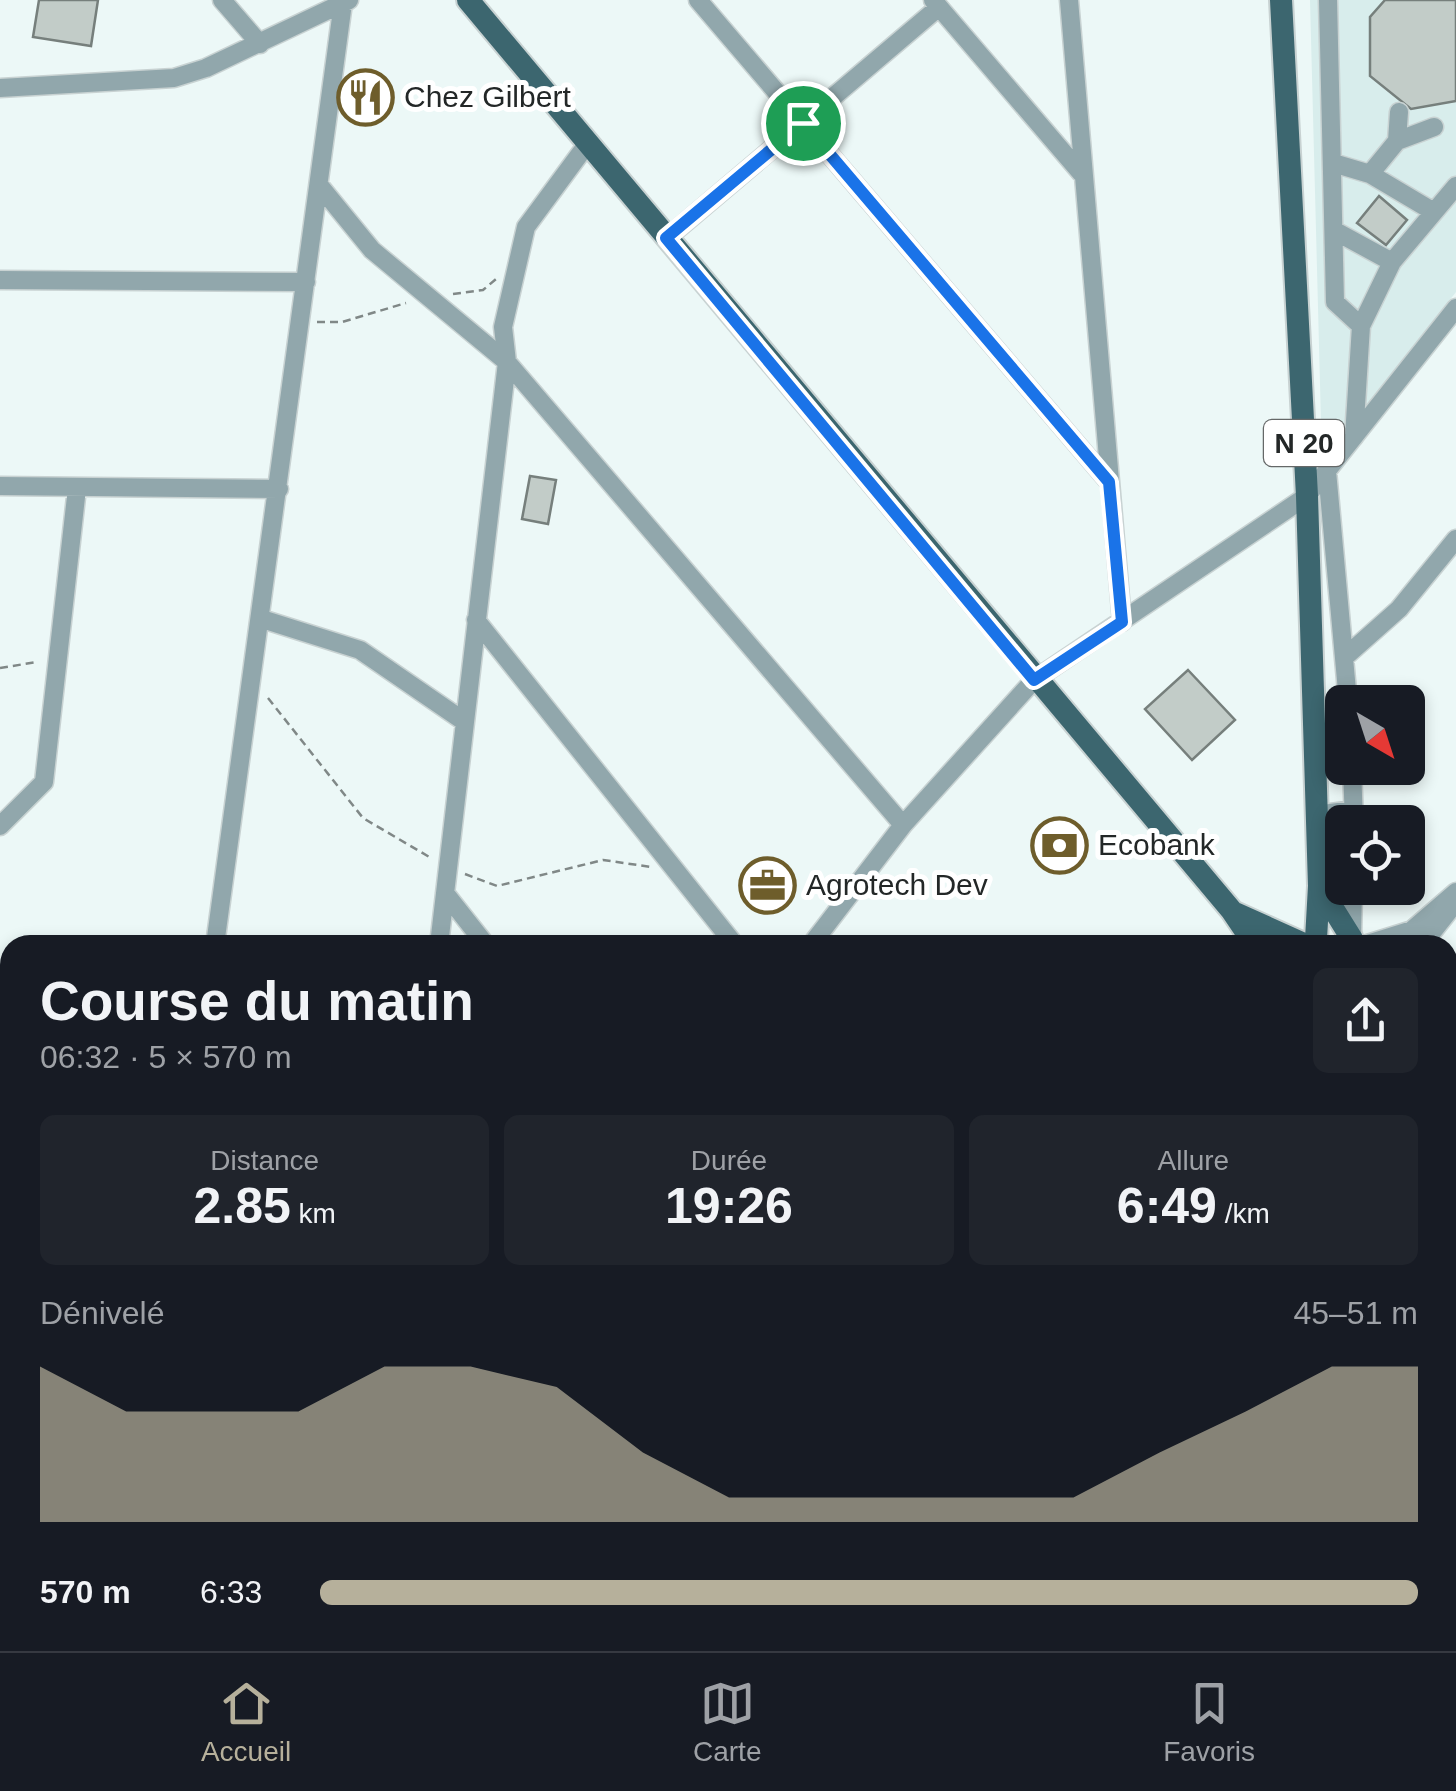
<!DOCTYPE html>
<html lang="fr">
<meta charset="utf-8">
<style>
body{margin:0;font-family:Arial,sans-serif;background:#20242c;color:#f1f3f6;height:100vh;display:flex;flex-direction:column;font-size:38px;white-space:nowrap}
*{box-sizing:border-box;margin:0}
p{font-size:32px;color:#9ea1a6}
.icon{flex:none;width:55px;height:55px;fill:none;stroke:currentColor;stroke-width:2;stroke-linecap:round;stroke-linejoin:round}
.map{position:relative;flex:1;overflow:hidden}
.side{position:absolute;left:0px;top:935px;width:1458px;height:718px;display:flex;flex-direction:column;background:#171b24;border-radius:30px 30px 0 0;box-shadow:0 5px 15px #0003}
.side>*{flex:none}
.needle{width:65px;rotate:141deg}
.fabs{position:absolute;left:1325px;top:685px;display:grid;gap:20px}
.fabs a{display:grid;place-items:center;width:100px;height:100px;border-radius:15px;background:#171b24;box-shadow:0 5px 15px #0003;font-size:50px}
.pin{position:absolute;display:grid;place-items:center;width:85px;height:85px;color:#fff;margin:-42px;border:5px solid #fff;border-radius:50%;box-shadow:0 2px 10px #0007}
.round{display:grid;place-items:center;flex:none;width:105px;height:105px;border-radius:15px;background:#20242c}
.summary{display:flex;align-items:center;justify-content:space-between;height:170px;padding:0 40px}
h1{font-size:55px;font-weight:800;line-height:75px}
.figures{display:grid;grid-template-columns:repeat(3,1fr);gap:15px;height:170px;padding:10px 40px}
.figures div{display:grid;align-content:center;border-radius:15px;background:#20242c;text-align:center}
.figures b{font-size:50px;font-weight:800}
.figures small{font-size:28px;font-weight:400}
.figures p{font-size:28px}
.chart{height:280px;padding:20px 40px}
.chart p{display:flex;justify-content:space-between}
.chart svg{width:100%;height:180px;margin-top:10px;fill:#b6b09b;opacity:.7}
ul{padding:0 40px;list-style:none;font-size:32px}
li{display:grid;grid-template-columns:160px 120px 1fr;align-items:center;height:75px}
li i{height:25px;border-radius:12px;background:#b6b09b}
.menu{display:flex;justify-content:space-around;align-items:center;height:140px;border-top:2px solid #363941;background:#171b24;font-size:28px;color:#9ea1a6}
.menu a{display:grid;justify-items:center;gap:5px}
.menu .selected{color:#b6b09b}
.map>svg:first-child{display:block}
.built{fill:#d8edec}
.building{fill:#c2ccc8;stroke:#767f7c;stroke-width:2.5}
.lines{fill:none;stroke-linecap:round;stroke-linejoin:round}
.minor-casing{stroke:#c8d2d2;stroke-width:21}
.major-casing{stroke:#c8d2d2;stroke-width:26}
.path{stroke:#808887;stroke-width:2.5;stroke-dasharray:8 5;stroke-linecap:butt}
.minor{stroke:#91a7ac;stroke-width:18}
.major{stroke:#3c666f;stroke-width:22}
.route-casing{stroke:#fff;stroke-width:20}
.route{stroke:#1a73e8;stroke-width:12}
.labels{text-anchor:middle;stroke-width:10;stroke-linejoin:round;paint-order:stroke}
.shield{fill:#fff;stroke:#656868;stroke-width:2.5}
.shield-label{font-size:28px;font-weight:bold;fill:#232727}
.poi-label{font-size:30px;fill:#232727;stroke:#fff;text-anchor:start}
</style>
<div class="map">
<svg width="1456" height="1651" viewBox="0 0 1456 1651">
<rect width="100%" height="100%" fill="#ecf8f7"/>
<path class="built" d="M 1310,0 L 1456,0 L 1456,292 L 1322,461 Z"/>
<path class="building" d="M 39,0 L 98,0 L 91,46 L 33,37 Z
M 1385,0 L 1456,0 L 1456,101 L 1411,109 L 1370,76 L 1370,17 Z
M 1379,196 L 1407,220 L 1386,245 L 1357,223 Z
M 530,476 L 556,480 L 548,524 L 522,519 Z
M 1188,670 L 1235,720 L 1192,760 L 1145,709 Z
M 1066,821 L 1083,841 L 1050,869 L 1033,848 Z"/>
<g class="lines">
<defs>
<path id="minor" d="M 222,0 L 260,44
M 698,0 L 1109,482
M 933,0 L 1081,173
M 1069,0 L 1122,622
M 1328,0 L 1335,302 L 1361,326
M 0,88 L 174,78 L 206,68 L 349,0
M 1397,141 L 1434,127
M 1333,163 L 1370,174 L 1434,212
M 1370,174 L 1397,141 L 1399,112
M 319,185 L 372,250 L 507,362 L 903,825
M 1335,231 L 1392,262
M 667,238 L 939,7
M 0,280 L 306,282
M 1354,437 L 1361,326 L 1392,262 L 1456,186
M 1327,471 L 1348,702
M 0,486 L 279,489
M 262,619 L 360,650 L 465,722
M 476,620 L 735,945
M 1346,656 L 1399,609 L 1456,539
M 1352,768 L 1354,822
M 1315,815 L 1354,810
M 0,826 L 44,782 L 77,488
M 445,893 L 486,945
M 1352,939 L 1353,888
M 215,945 L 343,3
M 439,945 L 507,362 L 503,327 L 526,227 L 588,143
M 811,945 L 903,825 L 1034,680 L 1307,496 L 1456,308
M 1364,945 L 1412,930 L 1456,892
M 1422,945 L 1456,902
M 0,1048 L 10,1060
M 0,1123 L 10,1122
M 0,1307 L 10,1306
M 1448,1390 L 1456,1386
M 0,1406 L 10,1398
M 1448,1468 L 1456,1469
M 250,1642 L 257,1651
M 490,1642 L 491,1651
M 676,1642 L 677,1651
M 863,1642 L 864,1651
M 1053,1642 L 1054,1651
M 1169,1642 L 1199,1651
M 0,1649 L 10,1640
M 350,1651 L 355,1642
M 1338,1651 L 1339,1642"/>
<path id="major" d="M 468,0 L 1232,911 L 1255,945
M 1281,0 L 1307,496 L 1319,886 L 1316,939
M 1319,886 L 1352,939
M 1235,913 L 1306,945
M 1315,1651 L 1315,1642"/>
</defs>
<use href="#minor" class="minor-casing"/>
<use href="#major" class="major-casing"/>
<path class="path" d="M 453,294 L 483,290 L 496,279
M 317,322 L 342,322 L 406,303
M 0,668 L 37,662
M 268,698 L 363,818 L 431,858
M 465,874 L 497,886 L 603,860 L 651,867"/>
<use href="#minor" class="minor"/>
<use href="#major" class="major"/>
</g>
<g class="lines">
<defs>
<path id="route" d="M 803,123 L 1109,482 L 1122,622 L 1034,680 L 666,238 Z"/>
</defs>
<use href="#route" class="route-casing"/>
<use href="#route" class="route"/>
</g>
<defs>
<symbol id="restaurant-ring" viewBox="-11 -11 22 22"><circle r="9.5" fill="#fff" stroke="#6e5d2b" stroke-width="1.5"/><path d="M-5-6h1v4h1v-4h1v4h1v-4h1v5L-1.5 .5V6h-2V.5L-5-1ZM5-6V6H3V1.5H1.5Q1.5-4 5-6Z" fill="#6e5d2b"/></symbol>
<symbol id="bank-ring" viewBox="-11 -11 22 22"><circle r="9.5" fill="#fff" stroke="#6e5d2b" stroke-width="1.5"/><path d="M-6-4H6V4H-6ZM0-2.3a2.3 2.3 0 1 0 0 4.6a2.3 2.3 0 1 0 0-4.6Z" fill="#6e5d2b"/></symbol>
<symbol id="office-ring" viewBox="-11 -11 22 22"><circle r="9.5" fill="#fff" stroke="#6e5d2b" stroke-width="1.5"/><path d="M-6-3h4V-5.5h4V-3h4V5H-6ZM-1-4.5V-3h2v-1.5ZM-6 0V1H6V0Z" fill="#6e5d2b"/></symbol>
</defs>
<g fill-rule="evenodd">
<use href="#restaurant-ring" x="334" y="66" width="63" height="63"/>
<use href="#bank-ring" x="1028" y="814" width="63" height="63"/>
<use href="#office-ring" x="736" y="854" width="63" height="63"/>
</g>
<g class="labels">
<rect class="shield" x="1264" y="420" width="80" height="46" rx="8"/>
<g class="shield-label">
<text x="1304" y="453">N 20</text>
</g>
<g class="poi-label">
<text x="404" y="107">Chez Gilbert</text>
<text x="1098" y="855">Ecobank</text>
<text x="806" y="895">Agrotech Dev</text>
</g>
</g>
</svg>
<div class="fabs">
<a><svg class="needle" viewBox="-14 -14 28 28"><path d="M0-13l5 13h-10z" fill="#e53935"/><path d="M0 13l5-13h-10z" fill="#9ea1a6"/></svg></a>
<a><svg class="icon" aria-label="locate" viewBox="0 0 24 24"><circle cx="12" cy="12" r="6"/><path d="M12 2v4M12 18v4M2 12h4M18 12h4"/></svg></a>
</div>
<div class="pin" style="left:803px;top:123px;background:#1e9e55"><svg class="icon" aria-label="arrive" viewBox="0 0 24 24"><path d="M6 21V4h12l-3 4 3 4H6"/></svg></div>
<section class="side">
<div class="summary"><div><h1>Course du matin</h1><p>06:32 · 5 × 570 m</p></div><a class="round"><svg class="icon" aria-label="share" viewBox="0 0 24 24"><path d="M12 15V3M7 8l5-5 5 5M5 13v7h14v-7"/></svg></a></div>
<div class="figures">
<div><p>Distance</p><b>2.85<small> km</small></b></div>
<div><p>Durée</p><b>19:26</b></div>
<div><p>Allure</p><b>6:49<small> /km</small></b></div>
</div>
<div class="chart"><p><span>Dénivelé</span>45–51 m</p>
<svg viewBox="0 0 160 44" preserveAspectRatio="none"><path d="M0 44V6L10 17L20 17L30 17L40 6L50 6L60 11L70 27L80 38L90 38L100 38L110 38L120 38L130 27L140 17L150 6L160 6V44z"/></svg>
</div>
<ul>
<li><b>570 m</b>6:33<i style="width:100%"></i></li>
</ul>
</section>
</div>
<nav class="menu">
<a class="selected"><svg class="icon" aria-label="home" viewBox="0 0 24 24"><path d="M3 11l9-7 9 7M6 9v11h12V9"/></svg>Accueil</a>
<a><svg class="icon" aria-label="map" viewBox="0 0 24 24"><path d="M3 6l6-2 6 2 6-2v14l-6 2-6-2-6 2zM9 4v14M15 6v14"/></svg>Carte</a>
<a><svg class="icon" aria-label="saved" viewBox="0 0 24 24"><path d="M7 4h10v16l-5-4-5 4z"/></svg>Favoris</a>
</nav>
